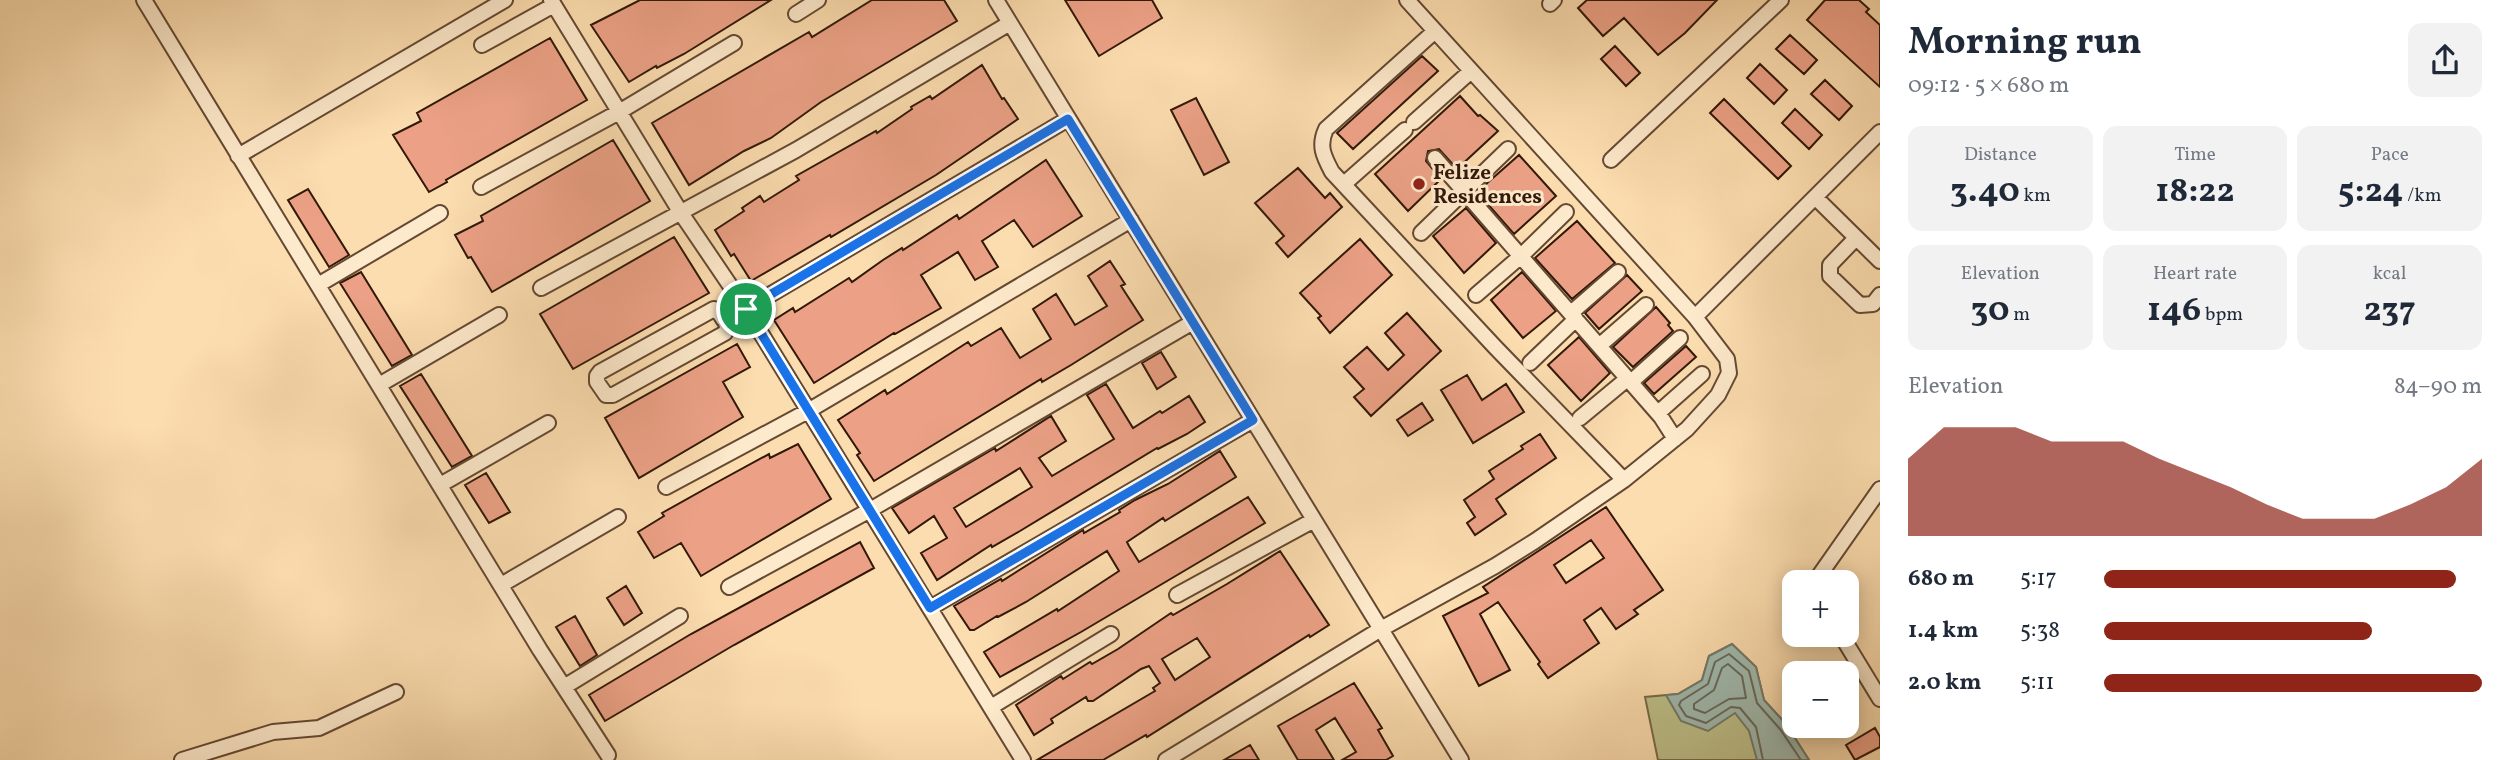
<!DOCTYPE html>
<meta charset="utf-8">
<style>
body{margin:0;font-family:Vollkorn,serif;background:#f2f2f3;color:#1f2937;height:100vh;display:flex;flex-direction:column;font-size:26px;white-space:nowrap}
*{box-sizing:border-box;margin:0}
p{font-size:23px;color:#747a83}
.icon{flex:none;width:38px;height:38px;fill:none;stroke:currentColor;stroke-width:2;stroke-linecap:round;stroke-linejoin:round}
.map{position:relative;flex:1;overflow:hidden}
.drawer{display:flex;flex-direction:column;background:#fff;width:630px}
.drawer>*{flex:none}
.buttons{position:absolute;left:1782px;top:570px;display:grid;gap:14px}
.buttons a{display:grid;place-items:center;width:77px;height:77px;border-radius:14px;background:#fff;box-shadow:0 4px 18px #0003;font-size:35px}
.pin{position:absolute;display:grid;place-items:center;width:60px;height:60px;color:#fff;margin:-30px;border:4px solid #fff;border-radius:50%;box-shadow:0 2px 7px #0007}
.round{display:grid;place-items:center;flex:none;width:74px;height:74px;border-radius:14px;background:#f2f2f3}
.head{display:flex;align-items:center;justify-content:space-between;height:119px;padding:0 28px}
h1{font-size:38px;font-weight:700;line-height:52px}
.figures{display:grid;grid-template-columns:repeat(3,1fr);gap:10px;height:119px;padding:7px 28px}
.figures div{display:grid;align-content:center;border-radius:14px;background:#f2f2f3;text-align:center}
.figures b{font-size:35px;font-weight:700}
.figures small{font-size:19px;font-weight:400}
.figures p{font-size:19px}
.chart{height:196px;padding:14px 28px}
.chart p{display:flex;justify-content:space-between}
.chart svg{width:100%;height:126px;margin-top:7px;fill:#8f2418;opacity:.7}
ul{padding:0 28px;list-style:none;font-size:23px}
li{display:grid;grid-template-columns:112px 84px 1fr;align-items:center;height:52px}
li i{height:18px;border-radius:9px;background:#8f2418}
main{display:flex;flex:1;min-height:0}
.map>svg:first-child{display:block}
.green{fill:#bec18b;stroke:#786c4a;stroke-width:2}
.water{fill:#a0bbb0;stroke:#747a6d;stroke-width:2}
.lines{fill:none;stroke-linecap:round;stroke-linejoin:round}
.shore{stroke:#686a5c;stroke-width:2}
.building{fill:#eca186;stroke:#311809;stroke-width:2;fill-rule:evenodd}
.minor-casing{stroke:#644932;stroke-width:18}
.minor{stroke:#fde9cb;stroke-width:14}
.route-casing{stroke:#fff;stroke-width:14}
.route{stroke:#1a73e8;stroke-width:9}
.poi-dot{fill:#8f2418;stroke:#fde9cb;stroke-width:2.5}
.labels{text-anchor:middle;stroke-width:6;stroke-linejoin:round;paint-order:stroke}
.poi-label{font-size:21px;font-weight:bold;fill:#311809;stroke:#fde9cb;text-anchor:start}
</style>
<main>
<div class="map">
<svg width="1880" height="760" viewBox="0 0 1880 760">
<rect width="100%" height="100%" fill="#fcddaf"/>
<filter id="stains"><feTurbulence type="fractalNoise" baseFrequency=".00286" numOctaves="4"/><feColorMatrix values="0 0 0 0 .2 0 0 0 0 .09 0 0 0 0 .02 0 0 0 .5 -.17"/></filter>
<radialGradient id="worn" r=".72"><stop offset=".6" stop-color="#630" stop-opacity="0"/><stop offset="1" stop-color="#630" stop-opacity=".3"/></radialGradient>
<path class="green" d="M 1732,644 L 1756,667 L 1764,700 L 1786,724 L 1809,760 L 1658,760 L 1645,697 L 1678,694 L 1702,680 L 1709,656 Z"/>
<path class="water" d="M 1732,644 L 1756,667 L 1764,700 L 1786,724 L 1809,760 L 1757,760 L 1749,731 L 1735,713 L 1708,731 L 1681,721 L 1666,695 L 1678,694 L 1702,680 L 1709,656 Z"/>
<g class="lines">
<path class="shore" d="M 1728,664 L 1742,676 L 1746,698 L 1729,699 L 1705,713 L 1694,709 L 1694,704 L 1714,690 L 1722,668 Z
M 1763,760 L 1756,727 L 1740,708 L 1731,707 L 1706,723 L 1686,716 L 1679,705 L 1681,701 L 1708,684 L 1715,662 L 1729,654 L 1749,671 L 1757,703 L 1780,729 L 1801,760"/>
</g>
<path class="building" d="M 640,0 L 771,0 L 684,54 L 657,68 L 656,66 L 629,82 L 591,25 Z
M 872,0 L 944,0 L 957,21 L 821,102 L 771,138 L 744,151 L 689,185 L 652,123 L 809,32 L 812,37 Z
M 1065,0 L 1152,0 L 1162,18 L 1099,56 Z
M 1587,0 L 1717,0 L 1685,33 L 1658,55 L 1624,18 L 1603,36 L 1578,8 Z
M 1825,0 L 1859,0 L 1869,9 L 1866,12 L 1880,25 L 1880,87 L 1807,20 Z
M 1790,35 L 1817,60 L 1804,74 L 1776,49 Z
M 550,38 L 587,100 L 446,180 L 447,182 L 429,192 L 393,135 L 421,121 L 417,113 Z
M 1615,46 L 1640,73 L 1626,86 L 1601,59 Z
M 1422,56 L 1438,71 L 1353,149 L 1337,133 Z
M 1760,64 L 1787,90 L 1774,104 L 1747,78 Z
M 982,65 L 1002,99 L 1004,98 L 1018,119 L 936,175 L 831,237 L 830,235 L 751,281 L 734,254 L 731,256 L 715,230 L 744,211 L 742,208 L 760,196 L 764,202 L 799,180 L 796,176 L 876,131 L 877,133 L 912,109 L 911,107 L 930,96 L 932,99 Z
M 1825,80 L 1852,106 L 1839,120 L 1811,94 Z
M 1460,96 L 1478,116 L 1480,115 L 1498,131 L 1457,169 L 1439,149 L 1428,151 L 1426,161 L 1441,179 L 1408,211 L 1375,174 Z
M 1196,98 L 1229,162 L 1204,175 L 1171,110 Z
M 1724,99 L 1791,166 L 1778,179 L 1710,113 Z
M 1795,109 L 1822,135 L 1809,149 L 1782,123 Z
M 613,140 L 650,201 L 492,292 L 471,257 L 468,258 L 455,235 L 483,221 L 481,216 Z
M 1519,155 L 1556,196 L 1514,234 L 1477,192 Z
M 1046,160 L 1082,216 L 1033,247 L 1014,220 L 982,241 L 998,267 L 975,280 L 958,252 L 921,275 L 941,308 L 895,334 L 894,333 L 814,383 L 774,320 L 793,308 L 795,312 L 849,278 L 852,282 L 883,260 L 902,248 L 903,250 L 957,215 L 959,219 Z
M 1298,168 L 1325,198 L 1330,193 L 1342,207 L 1288,257 L 1276,243 L 1284,236 L 1255,203 Z
M 308,189 L 349,255 L 329,267 L 288,200 Z
M 1466,208 L 1496,243 L 1464,273 L 1433,236 Z
M 1577,221 L 1615,263 L 1572,299 L 1535,258 Z
M 674,237 L 709,293 L 573,369 L 540,314 Z
M 1360,239 L 1392,275 L 1330,333 L 1318,318 L 1321,316 L 1300,293 Z
M 1110,261 L 1125,284 L 1121,286 L 1143,320 L 1071,365 L 1042,382 L 1041,379 L 874,481 L 857,455 L 860,453 L 838,420 L 885,390 L 887,394 L 968,342 L 971,346 L 1001,328 L 1020,358 L 1051,339 L 1033,309 L 1056,294 L 1075,325 L 1107,306 L 1088,276 Z
M 361,272 L 412,355 L 392,366 L 340,283 Z
M 1522,272 L 1556,311 L 1523,338 L 1491,300 Z
M 1627,275 L 1642,291 L 1599,329 L 1585,313 Z
M 1656,307 L 1670,323 L 1668,325 L 1673,331 L 1633,367 L 1613,347 Z
M 1407,313 L 1441,351 L 1371,416 L 1354,397 L 1364,389 L 1344,367 L 1367,347 L 1388,370 L 1404,355 L 1385,333 Z
M 1579,337 L 1610,373 L 1581,401 L 1548,365 Z
M 737,344 L 750,367 L 723,382 L 743,417 L 639,478 L 605,418 Z
M 1686,346 L 1696,357 L 1654,394 L 1644,383 Z
M 1161,352 L 1176,377 L 1157,389 L 1142,363 Z
M 421,374 L 472,456 L 452,467 L 400,386 Z
M 1467,375 L 1482,400 L 1506,384 L 1524,412 L 1473,443 L 1441,390 Z
M 1106,384 L 1133,428 L 1160,411 L 1162,413 L 1189,396 L 1205,422 L 1187,434 L 1158,449 L 1157,448 L 1020,531 L 992,547 L 991,545 L 937,580 L 921,553 L 947,538 L 934,516 L 909,533 L 892,508 L 995,448 L 996,451 L 1051,416 L 1066,441 L 1039,458 L 1052,476 L 1114,439 L 1087,395 ZM 1020,468 L 1032,487 L 966,527 L 954,508 Z
M 1422,403 L 1433,420 L 1408,436 L 1397,420 Z
M 1540,434 L 1556,458 L 1496,499 L 1506,514 L 1475,535 L 1467,523 L 1475,517 L 1464,500 L 1494,479 L 1489,471 L 1523,449 L 1521,446 Z
M 798,444 L 831,499 L 701,576 L 681,543 L 654,558 L 638,532 L 664,516 L 662,513 L 712,485 L 769,454 L 770,458 Z
M 1220,451 L 1236,477 L 1165,521 L 1163,518 L 1127,542 L 1129,546 L 1139,562 L 1248,497 L 1265,523 L 1081,632 L 1000,677 L 984,652 L 1057,609 L 1058,611 L 1119,571 L 1107,551 L 1026,602 L 998,617 L 997,616 L 974,630 L 970,630 L 954,606 L 1001,579 L 1002,581 L 1083,530 L 1084,533 L 1120,512 L 1119,510 L 1135,500 L 1168,484 Z
M 486,473 L 510,512 L 489,523 L 465,485 Z
M 1606,507 L 1663,590 L 1634,610 L 1638,614 L 1616,629 L 1601,608 L 1584,620 L 1599,643 L 1548,678 L 1538,664 L 1540,662 L 1498,602 L 1480,614 L 1510,670 L 1479,686 L 1443,616 L 1488,593 L 1483,587 ZM 1591,540 L 1604,558 L 1566,583 L 1554,565 Z
M 860,542 L 874,568 L 734,645 L 605,721 L 589,695 L 691,634 Z
M 1280,551 L 1329,625 L 1310,637 L 1309,635 L 1147,737 L 1146,735 L 1103,760 L 1037,760 L 1155,691 L 1153,688 L 1160,683 L 1149,666 L 1141,669 L 1093,701 L 1088,701 L 1086,697 L 1051,719 L 1053,723 L 1034,735 L 1016,705 L 1061,676 L 1063,679 L 1090,662 L 1092,664 L 1118,649 L 1171,613 L 1173,615 L 1227,584 ZM 1197,638 L 1210,657 L 1175,680 L 1162,659 Z
M 626,586 L 642,613 L 624,625 L 607,598 Z
M 575,616 L 597,655 L 580,666 L 556,627 Z
M 1354,683 L 1382,728 L 1378,730 L 1393,756 L 1386,760 L 1342,760 L 1356,752 L 1335,718 L 1316,730 L 1334,760 L 1298,760 L 1278,726 Z
M 1875,728 L 1880,737 L 1880,747 L 1855,760 L 1846,745 Z
M 1250,745 L 1259,760 L 1224,760 Z"/>
<g class="lines">
<defs>
<path id="minor" d="M 144,0 L 540,650 L 608,755
M 551,0 L 681,213 L 746,309 L 1023,760
M 996,0 L 1461,760
M 1550,4 L 1554,0
M 796,14 L 818,0
M 1435,31 L 1326,129 C 1318,146 1324,157 1332,172 L 1495,347 L 1624,480
M 482,45 L 554,5
M 1414,122 L 1471,71
M 238,156 L 505,0
M 1435,158 L 1661,417 L 1675,439
M 1611,160 L 1781,0
M 1344,184 L 1405,130
M 481,187 L 619,112 L 734,43
M 1815,197 L 1880,261
M 1421,233 L 1508,149
M 1856,238 L 1830,265 L 1830,276 L 1860,305 L 1873,304 L 1880,295
M 318,285 L 440,213
M 541,288 L 796,150 L 1010,23
M 1476,295 L 1521,256 L 1566,212
M 714,309 L 718,311 L 728,326 L 725,333 L 613,395 L 606,395 L 597,382 L 597,376 L 600,372 Z
M 1571,313 L 1618,272
M 1695,317 L 1880,132
M 723,319 L 746,309 L 1068,119
M 1599,346 L 1646,305
M 1530,363 L 1576,319
M 1631,382 L 1680,338
M 379,385 L 499,315
M 1658,413 L 1702,374
M 1580,418 L 1627,379
M 440,485 L 548,423
M 666,487 L 808,411 L 1131,220
M 1814,583 L 1880,489
M 501,585 L 618,517
M 729,587 L 870,510 L 1193,322
M 1177,595 L 1314,520
M 930,608 L 1253,420
M 1841,635 L 1880,699
M 564,687 L 680,616
M 991,707 L 1111,634
M 182,760 L 273,732 L 319,728 L 396,692
M 1166,760 L 1381,629 L 1495,566 L 1535,541 L 1624,480 L 1687,429 L 1718,395 L 1729,373 L 1727,359 L 1695,317 L 1407,0"/>
</defs>
<use href="#minor" class="minor-casing"/>
<use href="#minor" class="minor"/>
</g>
<g class="lines">
<defs>
<path id="route" d="M 1068,119 L 1253,420 L 930,608 L 746,309 Z"/>
</defs>
<use href="#route" class="route-casing"/>
<use href="#route" class="route"/>
</g>
<circle class="poi-dot" cx="1419" cy="184" r="7"/>
<g class="labels">
<g class="poi-label">
<text x="1433" y="179">Felize<tspan x="1433" dy="24">Residences</tspan></text>
</g>
</g>
<rect width="100%" height="100%" filter="url(#stains)"/>
<rect width="100%" height="100%" fill="url(#worn)"/>
</svg>
<div class="buttons">
<a>+</a>
<a>−</a>
</div>
<div class="pin" style="left:746px;top:309px;background:#1e9e55"><svg class="icon" aria-label="arrive" viewBox="0 0 24 24"><path d="M6 21V4h12l-3 4 3 4H6"/></svg></div>
</div>
<section class="drawer">
<div class="head"><div><h1>Morning run</h1><p>09:12 · 5 × 680 m</p></div><a class="round"><svg class="icon" aria-label="share" viewBox="0 0 24 24"><path d="M12 15V3M7 8l5-5 5 5M5 13v7h14v-7"/></svg></a></div>
<div class="figures">
<div><p>Distance</p><b>3.40<small> km</small></b></div>
<div><p>Time</p><b>18:22</b></div>
<div><p>Pace</p><b>5:24<small> /km</small></b></div>
</div>
<div class="figures">
<div><p>Elevation</p><b>30<small> m</small></b></div>
<div><p>Heart rate</p><b>146<small> bpm</small></b></div>
<div><p>kcal</p><b>237</b></div>
</div>
<div class="chart"><p><span>Elevation</span>84–90 m</p>
<svg viewBox="0 0 160 44" preserveAspectRatio="none"><path d="M0 44V17L10 6L20 6L30 6L40 11L50 11L60 11L70 17L80 22L90 27L100 33L110 38L120 38L130 38L140 33L150 27L160 17V44z"/></svg>
</div>
<ul>
<li><b>680 m</b>5:17<i style="width:93%"></i></li>
<li><b>1.4 km</b>5:38<i style="width:71%"></i></li>
<li><b>2.0 km</b>5:11<i style="width:100%"></i></li>
</ul>
</section>
</main>
